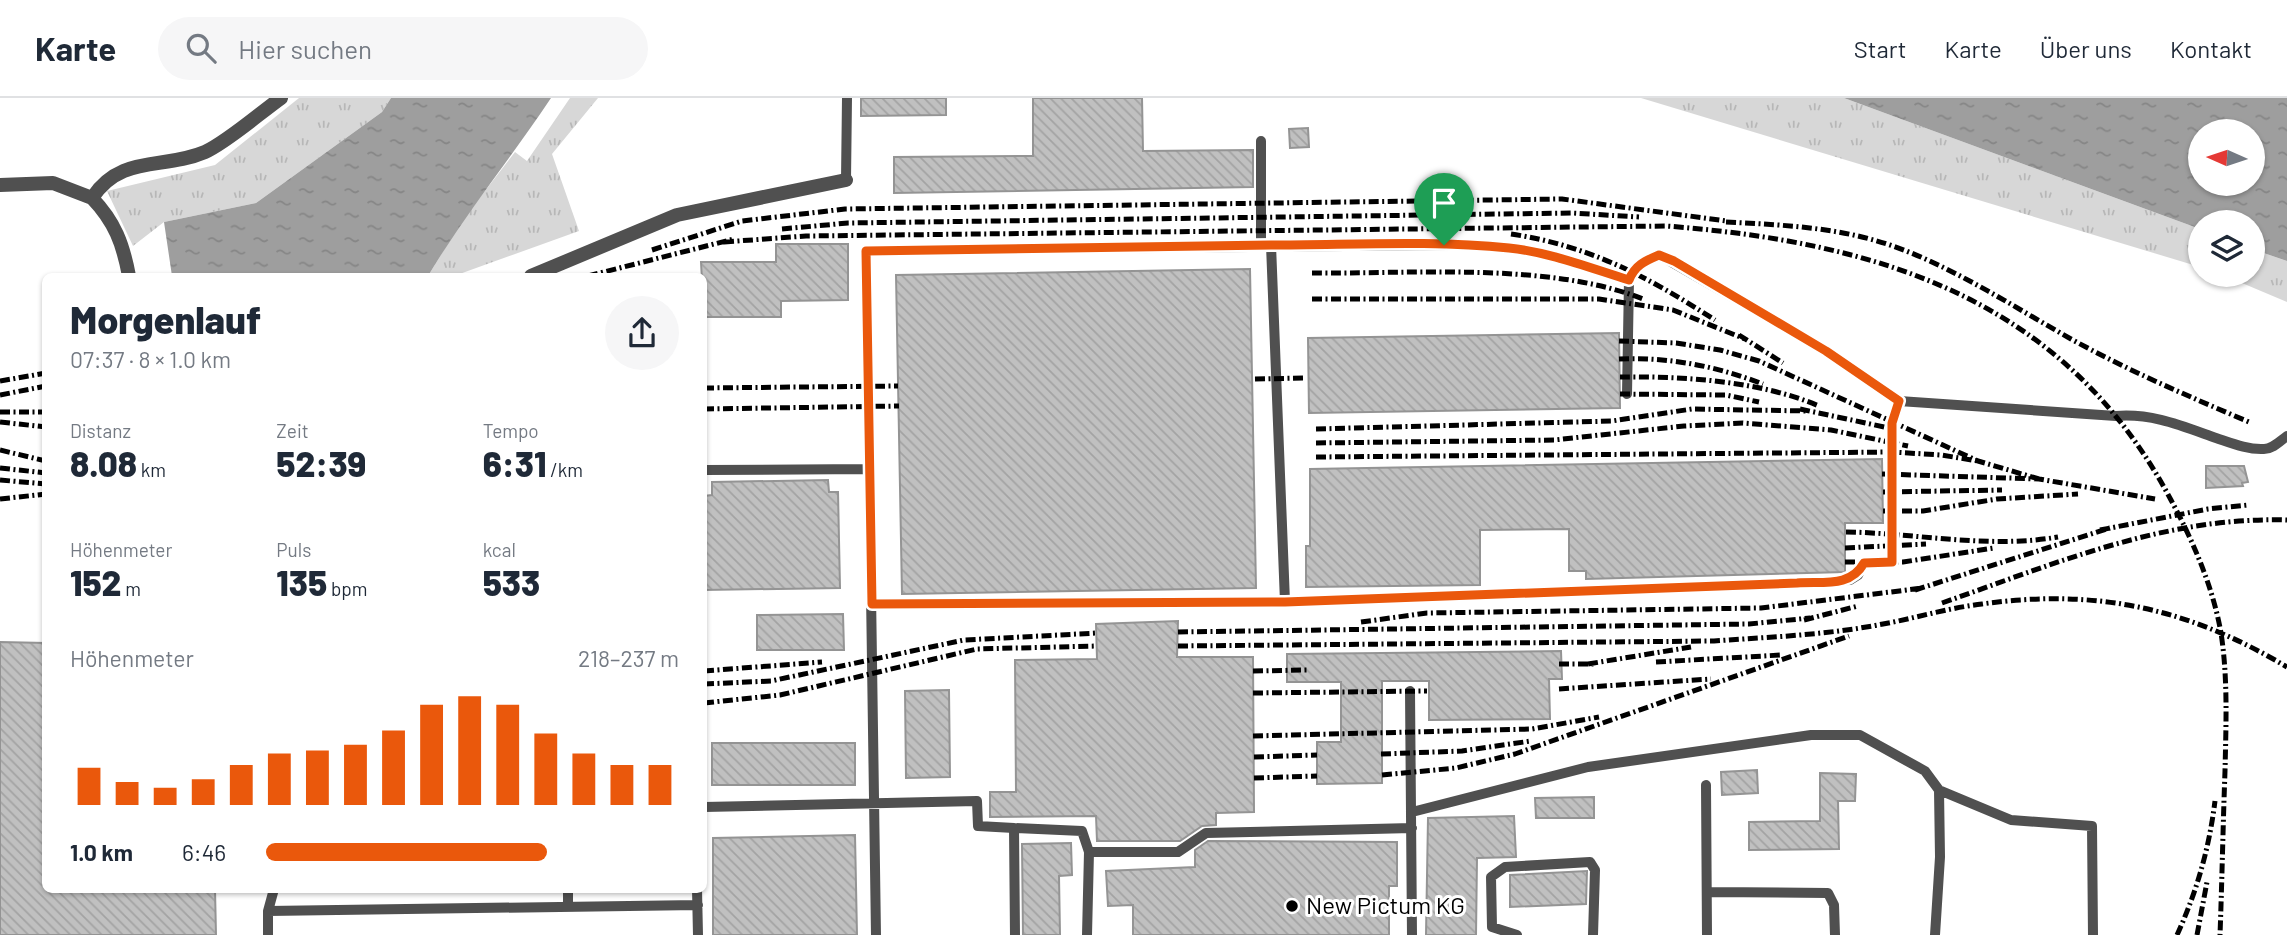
<!DOCTYPE html>
<html lang="de">
<meta charset="utf-8">
<style>
body{margin:0;font-family:Barlow,sans-serif;background:#f6f6f7;color:#1f2937;height:100vh;display:flex;flex-direction:column;font-size:26px;white-space:nowrap}
*{box-sizing:border-box;margin:0}
p{font-size:23px;color:#747a83}
.icon{flex:none;width:38px;height:38px;fill:none;stroke:currentColor;stroke-width:2;stroke-linecap:round;stroke-linejoin:round}
.map{position:relative;flex:1;overflow:hidden}
.sheet{position:absolute;left:42px;top:175px;width:665px;height:620px;display:flex;flex-direction:column;background:#fff;border-radius:10px;box-shadow:0 2px 5px #0004}
.sheet>*{flex:none}
.needle{width:46px;rotate:273deg}
.fabs{position:absolute;left:2188px;top:21px;display:grid;gap:14px}
.fabs a{display:grid;place-items:center;width:77px;height:77px;border-radius:50%;background:#fff;box-shadow:0 2px 5px #0004;font-size:35px}
.pin{position:absolute;display:grid;place-items:center;width:60px;height:60px;color:#fff;margin:-72px -30px;border-radius:50% 50% 50% 0;rotate:-45deg;box-shadow:0 0 7px #0007}
.pin .icon{rotate:45deg}
.round{display:grid;place-items:center;flex:none;width:74px;height:74px;border-radius:37px;background:#f6f6f7}
.overview{display:flex;align-items:center;justify-content:space-between;height:119px;padding:0 28px}
h1{font-size:38px;font-weight:800;line-height:52px}
.metrics{display:grid;grid-template-columns:repeat(3,1fr);gap:10px;height:119px;padding:7px 28px}
.metrics div{display:grid;align-content:center}
.metrics b{font-size:35px;font-weight:800}
.metrics small{font-size:19px;font-weight:400}
.metrics p{font-size:19px}
.chart{height:196px;padding:14px 28px}
.chart p{display:flex;justify-content:space-between}
.chart svg{width:100%;height:126px;margin-top:7px;stroke:#ea580c;stroke-width:6}
ul{padding:0 28px;list-style:none;font-size:23px}
li{display:grid;grid-template-columns:112px 84px 1fr;align-items:center;height:52px}
li i{height:18px;border-radius:9px;background:#ea580c}
header{display:flex;align-items:center;gap:42px;box-sizing:border-box;height:98px;padding:0 35px;background:#fff;border-bottom:2px solid #e0e1e3}
header strong{font-size:33px}
nav{display:flex;gap:38px;margin-inline-start:auto;font-size:24px}
.search{width:490px;height:63px;background:#f6f6f7;display:flex;align-items:center;gap:18px;box-sizing:border-box;padding:0 24px;border-radius:38px;color:#747a83;font-size:26px}
.map>svg:first-child{display:block}
.grass{fill:url(#grass-tufts)}
.water{fill:url(#water-ripples);fill-rule:evenodd}
.building{fill:url(#building-back-hatch);stroke:#949494;stroke-width:2}
.lines{fill:none;stroke-linecap:round;stroke-linejoin:round}
.service{stroke:#505050;stroke-width:10}
.minor{stroke:#505050;stroke-width:14}
.rail{stroke:#000;stroke-width:5;stroke-dasharray:10 3.5 2 3.5;stroke-linecap:butt}
.route-casing{stroke:#fff;stroke-width:14}
.route{stroke:#ea580c;stroke-width:9}
.poi-dot{fill:#000;stroke:#fff;stroke-width:2.5}
.labels{text-anchor:middle;stroke-width:6;stroke-linejoin:round;paint-order:stroke}
.poi-label{font-size:24px;fill:#000;stroke:#fff;text-anchor:start}
</style>
<header>
<strong>Karte</strong>
<div class="search"><svg class="icon" aria-label="search" viewBox="0 0 24 24"><circle cx="10" cy="10" r="6"/><path d="M15 15l6 6"/></svg>Hier suchen</div>
<nav><a>Start</a><a>Karte</a><a>Über uns</a><a>Kontakt</a></nav>
</header>
<div class="map">
<svg width="2287" height="837" viewBox="0 0 2287 837">
<defs>
<pattern id="grass-tufts" width="24" height="20" patternUnits="userSpaceOnUse" patternTransform="scale(1.75)"><rect width="24" height="20" fill="#d7d7d7"/><path d="M3 7l-1-3M5 7V3M7 7l1-3M15 17l-1-3M17 17v-4M19 17l1-3" fill="none" stroke="#b7b7b7"/></pattern>
<pattern id="water-ripples" width="26" height="14" patternUnits="userSpaceOnUse" patternTransform="scale(1.75)"><rect width="26" height="14" fill="#9e9e9e"/><path d="M2 4q2-2 4 0t4 0M15 11q2-2 4 0t4 0" fill="none" stroke="#868686"/></pattern>
<pattern id="building-back-hatch" width="6" height="6" patternUnits="userSpaceOnUse" patternTransform="scale(1.75)"><rect width="6" height="6" fill="#c0c0c0"/><path d="M-1 5l2 2M0 0l6 6M5-1l2 2" fill="none" stroke="#a3a3a3"/></pattern>
</defs>
<rect width="100%" height="100%" fill="#fff"/>
<path class="grass" d="M 299,0 L 391,0 L 382,14 L 256,105 L 164,124 L 133,148 L 107,93 L 215,67 Z
M 570,0 L 598,0 L 552,56 L 579,133 L 454,178 L 428,178 L 461,124 L 515,54 L 527,63 Z
M 1641,0 L 1844,0 L 2200,131 L 2200,169 Z
M 2252,151 L 2287,163 L 2287,204 L 2223,177 L 2252,177 Z"/>
<path class="water" d="M 391,0 L 551,0 C 511,60 465,116 428,178 L 172,178 L 164,124 L 256,105 L 382,14 Z
M 1844,0 L 2287,0 L 2287,163 L 2252,151 L 2252,124 L 2200,124 L 2200,131 ZM 2200,33 L 2252,33 L 2252,86 L 2200,86 Z"/>
<path class="building" d="M 861,0 L 946,0 L 946,17 L 861,18 Z
M 1033,0 L 1142,0 L 1143,53 L 1253,52 L 1253,89 L 894,95 L 894,59 L 1033,58 Z
M 1308,30 L 1309,49 L 1290,50 L 1289,31 Z
M 776,146 L 848,146 L 848,202 L 781,203 L 781,219 L 704,219 L 701,164 L 776,164 Z
M 1250,171 L 1256,490 L 902,496 L 896,177 Z
M 1619,235 L 1620,310 L 1309,315 L 1308,240 Z
M 1882,361 L 1883,425 L 1845,425 L 1845,474 L 1586,481 L 1586,473 L 1569,473 L 1569,431 L 1480,432 L 1480,487 L 1306,489 L 1306,448 L 1310,448 L 1310,371 Z
M 2206,368 L 2244,368 L 2248,384 L 2242,385 L 2243,388 L 2206,390 Z
M 828,382 L 829,394 L 838,394 L 840,490 L 704,492 L 704,398 L 712,397 L 712,384 Z
M 843,516 L 844,552 L 757,552 L 757,517 Z
M 1178,523 L 1177,559 L 1253,559 L 1254,714 L 1216,715 L 1216,727 L 1202,728 L 1180,743 L 1097,743 L 1096,718 L 990,719 L 990,694 L 1016,694 L 1015,562 L 1097,561 L 1096,526 Z
M 0,544 L 46,545 L 46,791 L 215,791 L 216,837 L 0,837 Z
M 1561,553 L 1562,581 L 1549,581 L 1550,621 L 1429,622 L 1429,583 L 1382,583 L 1382,685 L 1317,686 L 1317,644 L 1341,644 L 1341,584 L 1287,584 L 1287,556 Z
M 949,592 L 950,679 L 906,680 L 905,593 Z
M 712,645 L 855,645 L 855,687 L 712,687 Z
M 1757,672 L 1758,695 L 1722,697 L 1721,674 Z
M 1820,675 L 1856,676 L 1855,703 L 1838,703 L 1839,751 L 1749,752 L 1749,724 L 1820,723 Z
M 1594,699 L 1594,720 L 1536,720 L 1535,700 Z
M 1514,718 L 1516,759 L 1477,760 L 1476,837 L 1426,837 L 1428,720 Z
M 855,737 L 857,837 L 713,837 L 713,740 Z
M 1208,743 L 1397,744 L 1397,788 L 1389,788 L 1389,837 L 1133,837 L 1133,807 L 1108,808 L 1106,773 L 1195,769 L 1195,752 Z
M 1071,745 L 1072,777 L 1059,778 L 1060,837 L 1023,837 L 1022,746 Z
M 1587,773 L 1586,806 L 1510,809 L 1510,777 Z"/>
<g class="lines">
<path class="service" d="M 1261,43 L 1261,147
M 846,82 L 847,0
M 1271,147 L 1285,504 L 1850,482 L 1858,477 L 1864,465 L 1892,465 L 1892,325 L 1899,303
M 1627,296 L 1629,182 L 1633,172 L 1659,157 L 1826,253 L 1899,303 L 2116,318 C 2152,315 2182,328 2216,340 C 2231,345 2248,352 2264,351 C 2273,351 2280,343 2287,338
M 704,372 L 870,371
M 872,506 L 1285,504
M 1410,593 L 1412,837
M 1706,687 L 1707,837
M 1939,692 L 2011,722 L 2092,728 L 2093,837
M 704,709 L 977,703 L 978,728 L 1014,730 L 1015,837
M 1412,714 L 1588,669 L 1811,637 L 1860,637 L 1925,673 L 1939,692 L 1940,759 L 1935,837
M 1014,730 L 1082,733 L 1089,754 L 1178,754 L 1206,735 L 1412,730
M 568,791 L 568,809
M 697,791 L 698,837
M 1707,794 L 1828,795 L 1834,807 L 1835,837
M 268,813 L 698,807
M 268,837 L 268,813 L 274,791
M 876,837 L 866,153 L 1444,147 L 1511,150 L 1577,165 L 1629,182
M 1087,837 L 1089,754
M 1517,837 L 1492,829 L 1491,779 L 1505,769 L 1590,764 L 1595,772 L 1593,837"/>
<path class="minor" d="M 0,87 L 53,85 L 92,100 C 121,56 163,72 205,54 C 227,44 260,15 281,0
M 92,100 C 115,124 123,146 129,178
M 531,178 L 677,117 L 846,82"/>
<path class="rail" d="M 1726,124 C 1783,127 1838,129 1893,148 C 1955,170 2014,209 2071,241 C 2129,273 2188,298 2249,324
M 782,131 L 848,125 L 1572,115 L 1639,119
M 1511,136 C 1591,148 1648,179 1715,222
M 724,144 L 806,138 L 1666,128 C 1878,144 2065,201 2171,402 C 2193,443 2213,489 2221,535 C 2228,580 2226,627 2225,673 C 2223,727 2222,782 2220,837
M 652,152 L 742,123 L 845,111 L 1562,101 L 1727,123
M 1312,175 C 1413,176 1550,164 1643,201
M 588,178 L 734,141
M 1312,201 L 1599,201 L 1673,212 L 1745,241
M 1739,237 L 1783,265
M 1619,243 L 1676,245 L 1720,252 L 1759,263 L 1978,363 L 2039,381
M 1619,261 C 1669,259 1716,268 1763,286
M 1620,279 C 1684,278 1760,283 1819,308
M 1255,281 L 1306,280
M 0,283 L 46,275
M 704,290 L 898,288
M 1620,296 L 1726,297 L 1759,304
M 0,297 L 46,288
M 704,311 L 899,308
M 1800,311 L 1889,330
M 0,314 L 46,314
M 0,324 L 46,329
M 1316,331 L 1612,323 L 1692,311 L 1808,313
M 1316,345 L 1554,342 L 1684,328 L 1743,325 L 1831,332 L 1908,348
M 0,352 L 46,363
M 1316,359 L 1892,354 L 1941,357 L 1978,363
M 0,370 L 46,375
M 1882,376 L 2039,381 L 2155,401
M 0,382 L 46,386
M 1883,394 L 2002,392
M 0,401 L 46,396
M 1883,413 L 1923,413 L 1997,401 L 2078,396
M 2100,432 L 2208,411 L 2248,407
M 1846,434 C 1916,435 1988,451 2058,439
M 1845,450 L 1926,446
M 1845,464 L 1903,464 L 1994,450
M 1915,492 L 2110,430
M 1942,505 C 2054,466 2166,418 2287,422
M 1804,522 L 1858,508
M 1361,524 L 1427,515 L 1761,510 L 1923,490
M 1178,534 L 1749,526 L 1810,520
M 1178,548 L 1714,543 C 1770,539 1827,537 1883,526 C 1916,520 1948,510 1982,506 C 2096,490 2188,510 2287,569
M 1656,564 L 1781,557
M 1559,566 L 1596,566
M 1588,566 L 1691,549
M 704,573 L 822,564
M 1253,573 L 1307,572
M 704,586 L 771,583 L 964,542 L 1097,535
M 1559,591 L 1711,581
M 1253,595 L 1427,593
M 704,605 L 780,597 L 977,551 L 1097,548
M 1253,638 L 1532,631 L 1599,619
M 1381,656 L 1462,653 L 1531,643
M 1254,659 L 1317,657
M 1382,677 L 1456,670 L 1515,656 L 1849,538
M 1254,680 L 1317,678
M 2177,837 C 2197,793 2209,751 2215,703
M 2197,837 L 2207,784"/>
</g>
<g class="lines">
<defs>
<path id="route" d="M 1271,147 C 1350,147 1431,142 1509,150 C 1549,154 1590,170 1629,182 C 1635,167 1645,163 1659,157 L 1674,163 L 1826,253 L 1899,303 L 1892,325 L 1892,464 L 1864,465 C 1850,490 1823,483 1797,485 L 1285,504 L 872,506 L 866,153 Z"/>
</defs>
<use href="#route" class="route-casing"/>
<use href="#route" class="route"/>
</g>
<circle class="poi-dot" cx="1292" cy="808" r="7"/>
<g class="labels">
<g class="poi-label">
<text x="1306" y="816">New Pictum KG</text>
</g>
</g>
</svg>
<div class="fabs">
<a><svg class="needle" viewBox="-14 -14 28 28"><path d="M0-13l5 13h-10z" fill="#e53935"/><path d="M0 13l5-13h-10z" fill="#747a83"/></svg></a>
<a><svg class="icon" aria-label="layers" viewBox="0 0 24 24"><path d="M12 4l9 5-9 5-9-5zM3 14l9 5 9-5"/></svg></a>
</div>
<div class="pin" style="left:1444px;top:147px;background:#1e9e55"><svg class="icon" aria-label="arrive" viewBox="0 0 24 24"><path d="M6 21V4h12l-3 4 3 4H6"/></svg></div>
<section class="sheet">
<div class="overview"><div><h1>Morgenlauf</h1><p>07:37 · 8 × 1.0 km</p></div><a class="round"><svg class="icon" aria-label="share" viewBox="0 0 24 24"><path d="M12 15V3M7 8l5-5 5 5M5 13v7h14v-7"/></svg></a></div>
<div class="metrics">
<div><p>Distanz</p><b>8.08<small> km</small></b></div>
<div><p>Zeit</p><b>52:39</b></div>
<div><p>Tempo</p><b>6:31<small> /km</small></b></div>
</div>
<div class="metrics">
<div><p>Höhenmeter</p><b>152<small> m</small></b></div>
<div><p>Puls</p><b>135<small> bpm</small></b></div>
<div><p>kcal</p><b>533</b></div>
</div>
<div class="chart"><p><span>Höhenmeter</span>218–237 m</p>
<svg viewBox="0 0 160 44" preserveAspectRatio="none"><path d="M5 44V31M15 44V36M25 44V38M35 44V35M45 44V30M55 44V26M65 44V25M75 44V23M85 44V18M95 44V9M105 44V6M115 44V9M125 44V19M135 44V26M145 44V30M155 44V30"/></svg>
</div>
<ul>
<li><b>1.0 km</b>6:46<i style="width:68%"></i></li>
</ul>
</section>
</div>
